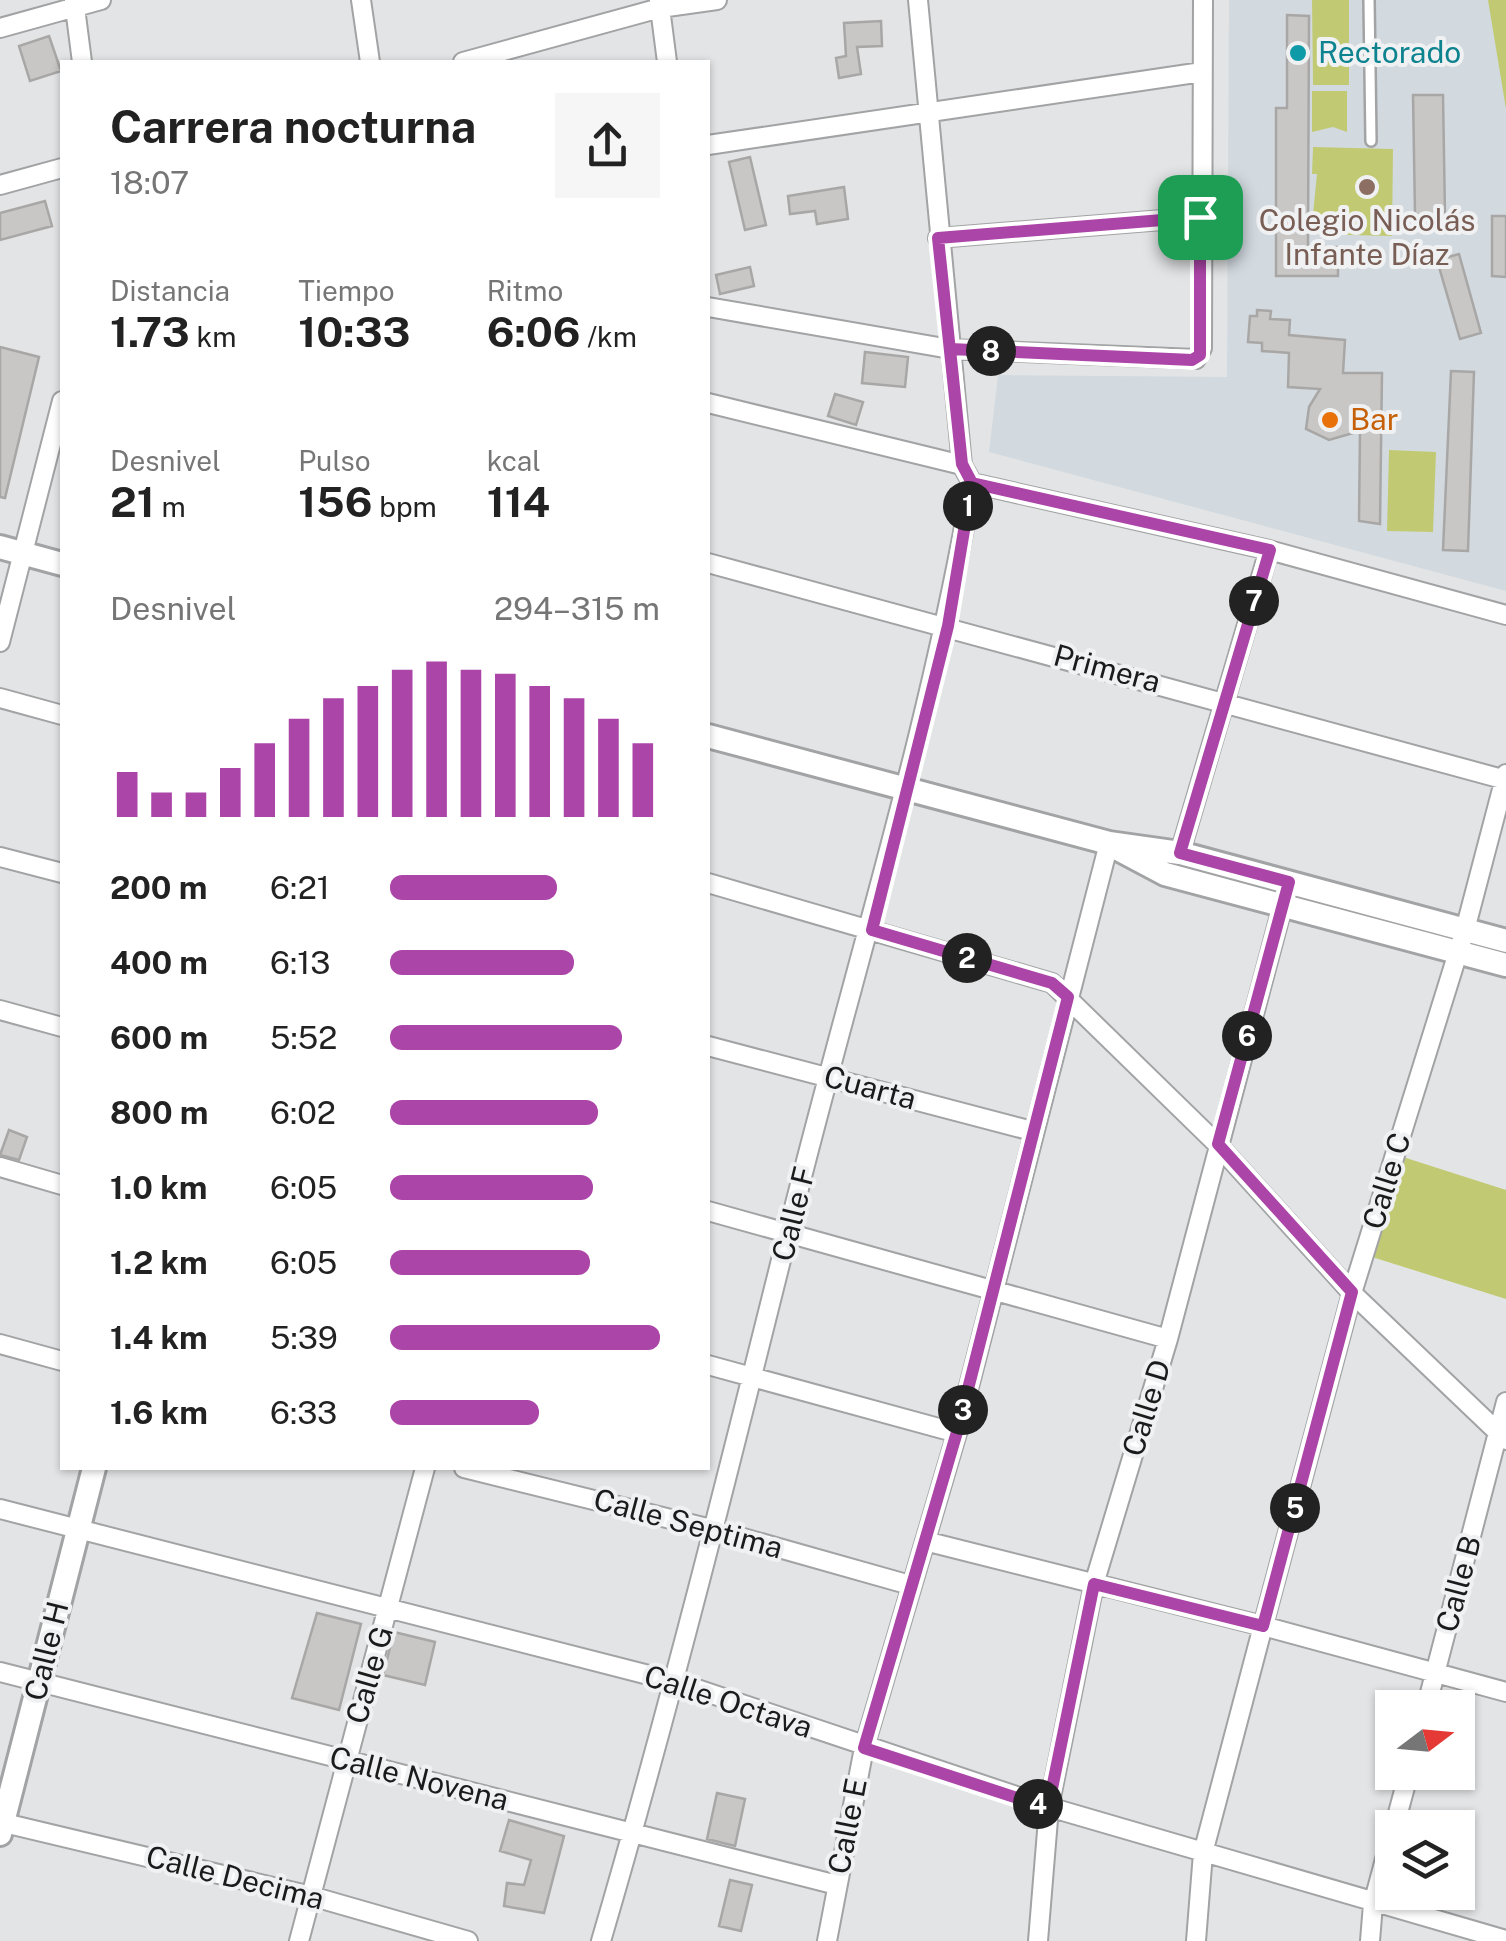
<!DOCTYPE html>
<html lang="es">
<meta charset="utf-8">
<style>
body{margin:0;font-family:"Public Sans",sans-serif;background:#f6f6f6;color:#222;height:100vh;display:flex;flex-direction:column;font-size:38px;white-space:nowrap}
*{box-sizing:border-box;margin:0}
p{font-size:32px;color:#767676}
.icon{flex:none;width:55px;height:55px;fill:none;stroke:currentColor;stroke-width:2;stroke-linecap:round;stroke-linejoin:round}
.map{position:relative;flex:1;overflow:hidden}
.side{position:absolute;left:60px;top:60px;width:650px;height:1410px;display:flex;flex-direction:column;background:#fff;border-radius:0px;box-shadow:0 2px 8px #0004}
.side>*{flex:none}
.needle{width:65px;rotate:74deg}
.tools{position:absolute;left:1375px;top:1690px;display:grid;gap:20px}
.tools a{display:grid;place-items:center;width:100px;height:100px;border-radius:0px;background:#fff;box-shadow:0 2px 8px #0004;font-size:50px}
.pin{position:absolute;display:grid;place-items:center;width:85px;height:85px;color:#fff;margin:-42px;border-radius:20px;box-shadow:0 5px 15px #0006}
.km{position:absolute;width:50px;height:50px;margin:-25px;border-radius:50%;background:#222;color:#fff;font-size:28px;line-height:50px;text-align:center}
.round{display:grid;place-items:center;flex:none;width:105px;height:105px;border-radius:0px;background:#f6f6f6}
.overview{display:flex;align-items:center;justify-content:space-between;height:170px;padding:0 50px}
h1{font-size:45px;font-weight:700;line-height:75px}
.stats{display:grid;grid-template-columns:repeat(3,1fr);gap:15px;height:170px;padding:10px 50px}
.stats div{display:grid;align-content:center}
.stats b{font-size:42px;font-weight:700}
.stats small{font-size:28px;font-weight:400}
.stats p{font-size:28px}
.chart{height:280px;padding:20px 50px}
.chart p{display:flex;justify-content:space-between}
.chart svg{width:100%;height:180px;margin-top:10px;stroke:#ac45a8;stroke-width:6}
ul{padding:0 50px;list-style:none;font-size:32px}
li{display:grid;grid-template-columns:160px 120px 1fr;align-items:center;height:75px}
li i{height:25px;border-radius:12px;background:#ac45a8}
.map>svg:first-child{display:block}
.built{fill:#d2dae0}
.green{fill:#c1ca72}
.building{fill:#c8c7c6;stroke:#a8a7a6;stroke-width:2.5}
.lines{fill:none;stroke-linecap:round;stroke-linejoin:round}
.lane-casing{stroke:#a2a3a4;stroke-width:14}
.street-casing{stroke:#a2a3a4;stroke-width:22}
.secondary-casing{stroke:#a2a3a4;stroke-width:28}
.lane{stroke:#fff;stroke-width:9}
.street{stroke:#fff;stroke-width:18}
.secondary{stroke:#fff;stroke-width:22}
.route-casing{stroke:#fff;stroke-width:20}
.route{stroke:#ac45a8;stroke-width:12}
.culture-dot{fill:#0f9aa8;stroke:#f0f1f2;stroke-width:4}
.education-dot{fill:#8d6e63;stroke:#f0f1f2;stroke-width:4}
.food-dot{fill:#e8710a;stroke:#f0f1f2;stroke-width:4}
.labels{text-anchor:middle;stroke-width:8;stroke-linejoin:round;paint-order:stroke}
.culture-label{font-size:30px;fill:#0d838f;stroke:#f0f1f2;text-anchor:start}
.education-label{font-size:30px;fill:#785e54;stroke:#f0f1f2}
.food-label{font-size:30px;fill:#c56008;stroke:#f0f1f2;text-anchor:start}
.street-label{font-size:30px;fill:#1a1b1b;stroke:#f0f1f2}
</style>
<div class="map">
<svg width="1506" height="1941" viewBox="0 0 1506 1941">
<rect width="100%" height="100%" fill="#e3e4e5"/>
<path class="built" d="M 1229,0 L 1506,0 L 1506,591 L 989,452 L 998,375 L 1227,377 Z"/>
<path class="green" d="M 1312,0 L 1349,0 L 1349,85 L 1313,85 Z
M 1488,0 L 1506,0 L 1506,109 Z
M 1312,91 L 1347,91 L 1347,132 L 1333,127 L 1312,132 Z
M 1313,147 L 1393,149 L 1392,236 L 1311,234 L 1317,174 L 1312,174 Z
M 1389,450 L 1436,452 L 1433,532 L 1387,531 Z
M 1403,1157 L 1506,1190 L 1506,1299 L 1372,1257 Z"/>
<path class="building" d="M 1287,15 L 1309,16 L 1308,247 L 1338,247 L 1338,276 L 1276,276 L 1276,108 L 1287,108 Z
M 881,21 L 882,46 L 857,47 L 861,74 L 839,78 L 836,58 L 846,56 L 844,23 Z
M 49,36 L 61,71 L 30,81 L 19,46 Z
M 1413,95 L 1443,95 L 1445,215 L 1415,215 Z
M 750,157 L 766,225 L 745,230 L 729,162 Z
M 844,187 L 848,219 L 817,224 L 815,211 L 790,214 L 788,196 Z
M 45,201 L 52,226 L 0,240 L 0,213 Z
M 1492,216 L 1506,216 L 1506,277 L 1492,276 Z
M 1459,254 L 1481,333 L 1460,339 L 1437,260 Z
M 750,267 L 754,286 L 720,294 L 716,275 Z
M 1257,310 L 1271,311 L 1270,319 L 1290,320 L 1289,335 L 1345,340 L 1343,373 L 1382,373 L 1380,524 L 1359,521 L 1360,431 L 1329,440 L 1306,429 L 1309,407 L 1320,389 L 1288,387 L 1289,353 L 1262,351 L 1262,343 L 1248,342 L 1250,316 L 1257,316 Z
M 0,347 L 39,357 L 5,498 L 0,497 Z
M 865,352 L 908,357 L 905,387 L 862,383 Z
M 1451,371 L 1474,372 L 1468,551 L 1443,550 Z
M 835,394 L 863,402 L 856,425 L 828,416 Z
M 9,1130 L 27,1137 L 19,1160 L 0,1155 Z
M 317,1613 L 361,1624 L 339,1710 L 292,1698 Z
M 394,1632 L 435,1642 L 425,1685 L 383,1675 Z
M 717,1793 L 745,1799 L 735,1846 L 707,1839 Z
M 509,1820 L 564,1836 L 544,1913 L 504,1906 L 507,1883 L 524,1885 L 531,1860 L 500,1851 Z
M 730,1880 L 752,1885 L 741,1931 L 719,1926 Z"/>
<g class="lines">
<defs>
<path id="lane" d="M 1369,0 L 1371,141"/>
<path id="street" d="M 74,0 L 82,62
M 361,0 L 370,62
M 659,0 L 667,62
M 918,0 L 962,465
M 0,28 L 101,0
M 463,62 L 660,8 L 717,0
M 708,145 L 1202,72
M 0,185 L 62,168
M 938,238 L 1200,217
M 708,307 L 950,349 L 1196,359 L 1202,348 L 1203,0
M 708,403 L 962,465 L 972,483 L 1269,550 L 1506,615
M 708,563 L 1506,780
M 0,642 L 62,401
M 0,698 L 62,715
M 1180,853 L 1269,550
M 0,857 L 62,873
M 708,883 L 1052,983 L 1217,1144 L 1352,1293 L 1506,1440
M 0,1010 L 62,1027
M 708,1046 L 1032,1131
M 0,1167 L 62,1185
M 708,1211 L 1168,1339
M 0,1344 L 62,1361
M 708,1365 L 957,1433
M 464,1468 L 715,1530 L 910,1585
M 0,1509 L 676,1682 L 1049,1807 L 1506,1940
M 925,1541 L 1263,1626 L 1506,1692
M 0,1672 L 837,1885
M 1426,1708 L 1506,1402
M 0,1822 L 311,1896 L 468,1941
M 1394,1828 L 1409,1772
M 299,1941 L 425,1468
M 601,1941 C 670,1706 729,1469 788,1232 C 850,981 928,738 972,483
M 827,1941 L 864,1748 L 957,1433 L 1109,843
M 1038,1941 L 1049,1807 L 1094,1584 L 1168,1339 L 1286,893
M 1196,1941 L 1203,1853 L 1263,1626 L 1352,1293 L 1465,930 L 1506,774
M 1370,1941 L 1373,1904 L 1392,1833"/>
<path id="secondary" d="M 0,547 L 62,564
M 708,736 L 1109,843 L 1180,853 L 1506,941
M 1116,848 L 1165,874 L 1506,965
M 0,1834 L 94,1468"/>
</defs>
<use href="#lane" class="lane-casing"/>
<use href="#street" class="street-casing"/>
<use href="#secondary" class="secondary-casing"/>
<use href="#lane" class="lane"/>
<use href="#street" class="street"/>
<use href="#secondary" class="secondary"/>
</g>
<g class="lines">
<defs>
<path id="route" d="M 1200,217 L 938,238 L 962,464 L 972,483 L 948,626 L 872,930 L 1052,983 L 1068,997 L 957,1432 L 864,1748 L 1048,1808 L 1094,1584 L 1263,1626 L 1352,1292 L 1218,1144 L 1289,882 L 1180,853 L 1270,550 L 972,483 L 962,464 L 950,349 L 1192,360 L 1200,355 L 1200,217"/>
</defs>
<use href="#route" class="route-casing"/>
<use href="#route" class="route"/>
</g>
<circle class="culture-dot" cx="1298" cy="53" r="10"/>
<circle class="education-dot" cx="1367" cy="187" r="10"/>
<circle class="food-dot" cx="1330" cy="420" r="10"/>
<g class="labels">
<g class="culture-label">
<text x="1318" y="63">Rectorado</text>
</g>
<g class="education-label">
<text x="1367" y="231">Colegio Nicolás<tspan x="1367" dy="34">Infante Díaz</tspan></text>
</g>
<g class="food-label">
<text x="1350" y="430">Bar</text>
</g>
<g class="street-label">
<text transform="translate(1107 669) rotate(15)" y="10">Primera</text>
<text transform="translate(870 1088) rotate(15)" y="10">Cuarta</text>
<text transform="translate(1387 1181) rotate(-73)" y="10">Calle C</text>
<text transform="translate(794 1214) rotate(-76)" y="10">Calle F</text>
<text transform="translate(1147 1408) rotate(-73)" y="10">Calle D</text>
<text transform="translate(688 1524) rotate(15)" y="10">Calle Septima</text>
<text transform="translate(1459 1584) rotate(-75)" y="10">Calle B</text>
<text transform="translate(47 1651) rotate(-76)" y="10">Calle H</text>
<text transform="translate(370 1675) rotate(-74)" y="10">Calle G</text>
<text transform="translate(728 1702) rotate(18)" y="10">Calle Octava</text>
<text transform="translate(419 1779) rotate(14)" y="10">Calle Novena</text>
<text transform="translate(848 1826) rotate(-79)" y="10">Calle E</text>
<text transform="translate(235 1878) rotate(14)" y="10">Calle Decima</text>
</g>
</g>
</svg>
<div class="tools">
<a><svg class="needle" viewBox="-14 -14 28 28"><path d="M0-13l5 13h-10z" fill="#e53935"/><path d="M0 13l5-13h-10z" fill="#767676"/></svg></a>
<a><svg class="icon" aria-label="layers" viewBox="0 0 24 24"><path d="M12 4l9 5-9 5-9-5zM3 14l9 5 9-5"/></svg></a>
</div>
<div class="pin" style="left:1200px;top:217px;background:#1e9e55"><svg class="icon" aria-label="arrive" viewBox="0 0 24 24"><path d="M6 21V4h12l-3 4 3 4H6"/></svg></div>
<b class="km" style="left:968px;top:506px">1</b>
<b class="km" style="left:967px;top:958px">2</b>
<b class="km" style="left:963px;top:1410px">3</b>
<b class="km" style="left:1038px;top:1804px">4</b>
<b class="km" style="left:1295px;top:1508px">5</b>
<b class="km" style="left:1247px;top:1036px">6</b>
<b class="km" style="left:1254px;top:601px">7</b>
<b class="km" style="left:991px;top:351px">8</b>
<section class="side">
<div class="overview"><div><h1>Carrera nocturna</h1><p>18:07</p></div><a class="round"><svg class="icon" aria-label="share" viewBox="0 0 24 24"><path d="M12 15V3M7 8l5-5 5 5M5 13v7h14v-7"/></svg></a></div>
<div class="stats">
<div><p>Distancia</p><b>1.73<small> km</small></b></div>
<div><p>Tiempo</p><b>10:33</b></div>
<div><p>Ritmo</p><b>6:06<small> /km</small></b></div>
</div>
<div class="stats">
<div><p>Desnivel</p><b>21<small> m</small></b></div>
<div><p>Pulso</p><b>156<small> bpm</small></b></div>
<div><p>kcal</p><b>114</b></div>
</div>
<div class="chart"><p><span>Desnivel</span>294–315 m</p>
<svg viewBox="0 0 160 44" preserveAspectRatio="none"><path d="M5 44V33M15 44V38M25 44V38M35 44V32M45 44V26M55 44V20M65 44V15M75 44V12M85 44V8M95 44V6M105 44V8M115 44V9M125 44V12M135 44V15M145 44V20M155 44V26"/></svg>
</div>
<ul>
<li><b>200 m</b>6:21<i style="width:62%"></i></li>
<li><b>400 m</b>6:13<i style="width:68%"></i></li>
<li><b>600 m</b>5:52<i style="width:86%"></i></li>
<li><b>800 m</b>6:02<i style="width:77%"></i></li>
<li><b>1.0 km</b>6:05<i style="width:75%"></i></li>
<li><b>1.2 km</b>6:05<i style="width:74%"></i></li>
<li><b>1.4 km</b>5:39<i style="width:100%"></i></li>
<li><b>1.6 km</b>6:33<i style="width:55%"></i></li>
</ul>
</section>
</div>
